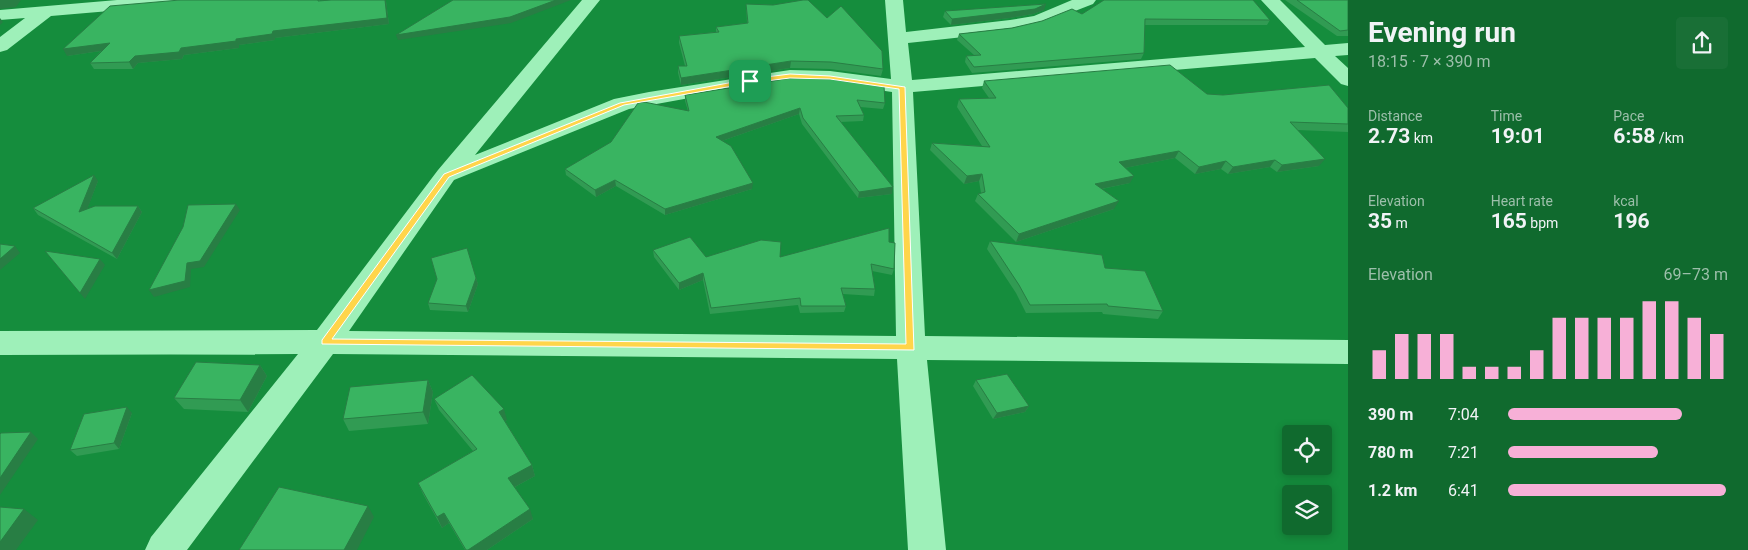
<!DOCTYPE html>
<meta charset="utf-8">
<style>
body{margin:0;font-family:Roboto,sans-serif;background:#196f36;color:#f1f3f6;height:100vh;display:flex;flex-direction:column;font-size:19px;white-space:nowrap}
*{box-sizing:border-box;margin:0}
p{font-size:16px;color:#9cbfaa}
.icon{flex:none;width:28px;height:28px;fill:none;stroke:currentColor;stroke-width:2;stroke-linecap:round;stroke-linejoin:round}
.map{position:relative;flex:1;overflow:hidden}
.panel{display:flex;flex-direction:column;background:#106a2e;width:400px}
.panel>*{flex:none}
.controls{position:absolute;left:1282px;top:425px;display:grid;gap:10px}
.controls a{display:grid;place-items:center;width:50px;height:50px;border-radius:5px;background:#106a2e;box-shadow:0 2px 8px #0003;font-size:25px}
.pin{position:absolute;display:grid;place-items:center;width:42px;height:42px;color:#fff;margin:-21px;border-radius:10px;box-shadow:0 2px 8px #0006}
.round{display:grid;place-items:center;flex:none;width:52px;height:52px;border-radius:5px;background:#196f36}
.overview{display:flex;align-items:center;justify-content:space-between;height:85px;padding:0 20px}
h1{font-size:28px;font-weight:700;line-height:38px}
.figures{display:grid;grid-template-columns:repeat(3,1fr);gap:8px;height:85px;padding:5px 20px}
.figures div{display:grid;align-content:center}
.figures b{font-size:21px;font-weight:700}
.figures small{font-size:14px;font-weight:400}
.figures p{font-size:14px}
.chart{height:140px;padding:10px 20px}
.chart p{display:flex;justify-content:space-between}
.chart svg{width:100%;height:90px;margin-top:5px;stroke:#f7b0d7;stroke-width:6}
ul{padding:0 20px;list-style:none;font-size:16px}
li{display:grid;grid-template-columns:80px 60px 1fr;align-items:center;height:38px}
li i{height:12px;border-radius:6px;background:#f7b0d7}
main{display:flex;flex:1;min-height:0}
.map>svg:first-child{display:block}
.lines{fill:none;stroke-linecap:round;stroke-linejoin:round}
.minor{fill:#9ef0b9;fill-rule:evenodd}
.wall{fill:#319b53}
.shaded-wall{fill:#287e44}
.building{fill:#39b461;stroke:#287e44}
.route{fill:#ffd54a;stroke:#fff;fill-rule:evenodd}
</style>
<main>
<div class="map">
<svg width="1348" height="550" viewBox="0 0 1348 550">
<rect width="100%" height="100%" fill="#158d3d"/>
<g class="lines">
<path class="minor" d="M 117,0 L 189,0 L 186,4 L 180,5 L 51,16 L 7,50 L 0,52 L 0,37 L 25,18 L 0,20 L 0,10 Z
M 582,0 L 600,0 L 475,155 L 614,99 L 649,92 L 790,70 L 830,71 L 891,79 L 885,0 L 903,0 L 906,32 L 1010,20 L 1034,16 L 1072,0 L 1096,0 L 1093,4 L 1039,25 L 1010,32 L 908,43 L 912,80 L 1305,47 L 1261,0 L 1280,0 L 1325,45 L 1348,43 L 1348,55 L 1335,56 L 1348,68 L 1348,86 L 1341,84 L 1315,58 L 913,92 L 925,336 L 1348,340 L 1348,364 L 927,360 L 946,550 L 908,550 L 897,359 L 333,354 L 187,550 L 145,550 L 151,537 L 298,354 L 0,355 L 0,331 L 317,330 L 438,170 ZM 790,82 L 830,83 L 892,92 L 896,336 L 349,331 L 454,180 L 629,109 L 750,87 Z"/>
</g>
<path class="wall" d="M 180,0 L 320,0 L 320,1 L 386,1 L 389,24 L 275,38 L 275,40 L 239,45 L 239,48 L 184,55 L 182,59 L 138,63 L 133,69 L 94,69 L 90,63 L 101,51 L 67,56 Z
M 1285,0 L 1348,0 L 1348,36 L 1337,36 Z
M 746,4 L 883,69 L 881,76 L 830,69 L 790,68 L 681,85 L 678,73 L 678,66 L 685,66 L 679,43 L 679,36 L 716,32 L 716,27 L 747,23 Z
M 1044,10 L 1033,14 L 1010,18 L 951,25 L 943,17 L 945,11 Z
M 1082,14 L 1270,20 L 1267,25 L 1145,25 L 1144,53 L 1141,59 L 972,73 L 965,62 L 966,56 L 974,55 L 957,40 L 959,34 L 1012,28 Z
M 791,78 L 885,103 L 883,109 L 860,107 L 864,115 L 863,121 L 840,122 L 892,194 L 858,198 L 802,124 L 799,114 L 722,141 L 752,189 L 665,215 L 616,186 L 596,197 L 566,175 L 565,169 L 688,111 L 685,101 L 685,95 Z
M 984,81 L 1207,94 L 1348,108 L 1348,132 L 1297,130 L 1319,166 L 1277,172 L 1270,167 L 1228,174 L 1221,169 L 1195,174 L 1175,158 L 1125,168 L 1130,183 L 1102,189 L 1114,209 L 1016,242 L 975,201 L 978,194 L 981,193 L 979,181 L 964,184 L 930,150 L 932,143 L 982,146 L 957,107 L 959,99 L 989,98 L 982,88 Z
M 98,181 L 87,209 L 138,206 L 142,212 L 117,259 L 38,215 L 33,208 Z
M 990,241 L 1105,268 L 1163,311 L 1158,319 L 1103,314 L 1102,312 L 1026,313 L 1016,293 L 987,249 Z
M 889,242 L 894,269 L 892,275 L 872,271 L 875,289 L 874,296 L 843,294 L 846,306 L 844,312 L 800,313 L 798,305 L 710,314 L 703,280 L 679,290 L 654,257 L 653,250 L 706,257 L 780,257 Z
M 476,278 L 478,284 L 468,312 L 430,310 L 428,303 Z
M 260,365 L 267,376 L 248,412 L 184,409 L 174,398 Z
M 428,380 L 433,392 L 428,424 L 349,431 L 343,419 Z
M 976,380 L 1029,406 L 1025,412 L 993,419 L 973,386 Z
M 434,399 L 507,420 L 505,421 L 532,465 L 535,476 L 515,487 L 533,519 L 487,550 L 465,550 L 449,523 L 442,528 L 423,494 L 418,483 L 473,451 L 439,410 Z
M 132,413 L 119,449 L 77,456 L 70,450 Z"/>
<path class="shaded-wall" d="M 0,0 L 21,0 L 16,7 L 0,9 Z
M 385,0 L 386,0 L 386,1 L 389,24 L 275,38 L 275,40 L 239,45 L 239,48 L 184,55 L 182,59 L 138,63 L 133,69 L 129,62 L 135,56 L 236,39 L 273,31 Z
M 556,0 L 571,0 L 511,23 L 398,40 L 396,35 Z
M 1046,4 L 1044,10 L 1033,14 L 1010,18 L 951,25 L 952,19 Z
M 0,18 L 3,22 L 0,25 Z
M 110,43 L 114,49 L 67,56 L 63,49 Z
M 791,61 L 790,68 L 681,85 L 681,78 Z
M 800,108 L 799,114 L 716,143 L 716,137 Z
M 1179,151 L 1175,158 L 1115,170 L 1119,162 Z
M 1325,159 L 1319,166 L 1277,172 L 1282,165 Z
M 1275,160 L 1270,167 L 1228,174 L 1233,167 Z
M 1226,161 L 1221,169 L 1195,174 L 1199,167 Z
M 982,174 L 979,181 L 964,184 L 967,176 Z
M 94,175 L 98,181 L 84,218 L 79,212 Z
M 1134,176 L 1130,183 L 1091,191 L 1095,184 Z
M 615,180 L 616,186 L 596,197 L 595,190 Z
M 753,183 L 752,189 L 665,215 L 665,209 Z
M 893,187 L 892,194 L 858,198 L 859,192 Z
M 1119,201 L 1114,209 L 1016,242 L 1019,234 Z
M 236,204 L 240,210 L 204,267 L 191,269 L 190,287 L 154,297 L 149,290 L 187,263 Z
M 138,206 L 142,212 L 117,259 L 112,253 Z
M 15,246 L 20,253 L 0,270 L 0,259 Z
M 100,259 L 105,265 L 85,299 L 80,293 Z
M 703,273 L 703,280 L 679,290 L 679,283 Z
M 476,278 L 478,284 L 468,312 L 466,306 Z
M 260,365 L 267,376 L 248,412 L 240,400 Z
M 428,380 L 433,392 L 428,424 L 423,412 Z
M 1029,406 L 1025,412 L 993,419 L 997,413 Z
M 127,407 L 132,413 L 119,449 L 114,443 Z
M 504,409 L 507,420 L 503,423 L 499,412 Z
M 31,432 L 38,439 L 0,495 L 0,478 Z
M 532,465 L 535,476 L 511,489 L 508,478 Z
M 368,506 L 374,517 L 357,550 L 344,550 Z
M 24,509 L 38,520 L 16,550 L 0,550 L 0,542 Z
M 530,509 L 533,519 L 487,550 L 468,550 Z
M 444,513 L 449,523 L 442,528 L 437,517 Z"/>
<path class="building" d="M 180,0 L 318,0 L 318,1 L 331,0 L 385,0 L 387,18 L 273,31 L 272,34 L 236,39 L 236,41 L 181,48 L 179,52 L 135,56 L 129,62 L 90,63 L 110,43 L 63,49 L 110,6 Z
M 453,0 L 556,0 L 510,17 L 396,35 Z
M 803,0 L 808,0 L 827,18 L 841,6 L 882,51 L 883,69 L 831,62 L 791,61 L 681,78 L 678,66 L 687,66 L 679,36 L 719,32 L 716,27 L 748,23 L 746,4 L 773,5 Z
M 1104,0 L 1253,0 L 1270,20 L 1145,19 L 1144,53 L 974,67 L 966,56 L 981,55 L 959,34 L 1012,28 L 1042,21 L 1072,9 L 1082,14 Z
M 1297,0 L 1348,0 L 1348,30 L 1340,31 Z
M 1046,4 L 1035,9 L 1012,12 L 952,19 L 945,11 Z
M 1170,65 L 1207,94 L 1223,95 L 1329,85 L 1348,108 L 1348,124 L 1290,122 L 1325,159 L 1282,165 L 1275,160 L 1233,167 L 1226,161 L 1199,167 L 1179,151 L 1119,162 L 1134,176 L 1095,184 L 1119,201 L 1019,234 L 978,194 L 985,192 L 982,174 L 967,176 L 932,143 L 990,147 L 959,99 L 996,98 L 984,81 Z
M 791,78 L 831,79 L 884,86 L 885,103 L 857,100 L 864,115 L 836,116 L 893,187 L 859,192 L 803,118 L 800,108 L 716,137 L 731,146 L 753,183 L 665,209 L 615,180 L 595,190 L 565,169 L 611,142 L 638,103 L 644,102 L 689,111 L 685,95 Z
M 94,175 L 79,212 L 95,206 L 138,206 L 112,253 L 33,208 Z
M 236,204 L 200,261 L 187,263 L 185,281 L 149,290 L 183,227 L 188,205 Z
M 889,228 L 889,242 L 895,243 L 894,269 L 871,264 L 875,289 L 841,288 L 846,306 L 801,306 L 800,298 L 711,308 L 703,273 L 679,283 L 653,250 L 690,237 L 706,257 L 761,240 L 781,242 L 780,257 Z
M 990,241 L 1102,255 L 1105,268 L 1145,271 L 1163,311 L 1108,306 L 1107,304 L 1030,305 L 1019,285 Z
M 0,244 L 15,246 L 0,259 Z
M 467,248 L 476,278 L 466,306 L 428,303 L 437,279 L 431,258 Z
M 45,251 L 100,259 L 80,293 Z
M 196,362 L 260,365 L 240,400 L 174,398 Z
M 1007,374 L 1029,406 L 997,413 L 976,380 Z
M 472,375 L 504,409 L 499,412 L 532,465 L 508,478 L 530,509 L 468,550 L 466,550 L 444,513 L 437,517 L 418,483 L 477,449 L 434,399 Z
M 428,380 L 423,412 L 343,419 L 350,387 Z
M 127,407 L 114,443 L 70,450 L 84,414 Z
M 31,432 L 0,478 L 0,434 L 1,433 Z
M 279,487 L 368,506 L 344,550 L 239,550 Z
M 0,507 L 24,509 L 0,542 Z"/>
<path class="route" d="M 790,74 L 830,76 L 905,87 L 914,350 L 322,344 L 322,340 L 444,174 L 620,103 L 750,79 ZM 790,78 L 830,79 L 899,89 L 906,344 L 332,339 L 449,177 L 624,105 L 750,83 Z"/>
</svg>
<div class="controls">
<a><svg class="icon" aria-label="locate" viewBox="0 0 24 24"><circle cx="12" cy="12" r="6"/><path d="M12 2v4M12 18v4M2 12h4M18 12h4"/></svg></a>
<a><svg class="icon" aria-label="layers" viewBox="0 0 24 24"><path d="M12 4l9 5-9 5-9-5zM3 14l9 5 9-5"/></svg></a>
</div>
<div class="pin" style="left:750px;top:81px;background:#1e9e55"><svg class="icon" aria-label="arrive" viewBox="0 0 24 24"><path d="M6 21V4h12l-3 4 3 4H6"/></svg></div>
</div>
<section class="panel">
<div class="overview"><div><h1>Evening run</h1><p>18:15 · 7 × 390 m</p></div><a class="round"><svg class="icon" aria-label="share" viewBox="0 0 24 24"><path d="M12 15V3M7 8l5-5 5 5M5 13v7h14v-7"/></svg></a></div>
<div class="figures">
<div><p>Distance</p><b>2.73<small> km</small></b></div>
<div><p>Time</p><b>19:01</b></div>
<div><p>Pace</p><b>6:58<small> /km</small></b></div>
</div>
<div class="figures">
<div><p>Elevation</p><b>35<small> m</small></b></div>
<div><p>Heart rate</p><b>165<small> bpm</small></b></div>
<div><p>kcal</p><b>196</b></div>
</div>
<div class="chart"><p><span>Elevation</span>69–73 m</p>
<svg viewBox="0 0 160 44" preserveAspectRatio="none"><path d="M5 44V30M15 44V22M25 44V22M35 44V22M45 44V38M55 44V38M65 44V38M75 44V30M85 44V14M95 44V14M105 44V14M115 44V14M125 44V6M135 44V6M145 44V14M155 44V22"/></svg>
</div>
<ul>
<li><b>390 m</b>7:04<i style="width:79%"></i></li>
<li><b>780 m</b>7:21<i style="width:68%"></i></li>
<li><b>1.2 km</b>6:41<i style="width:99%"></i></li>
</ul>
</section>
</main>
